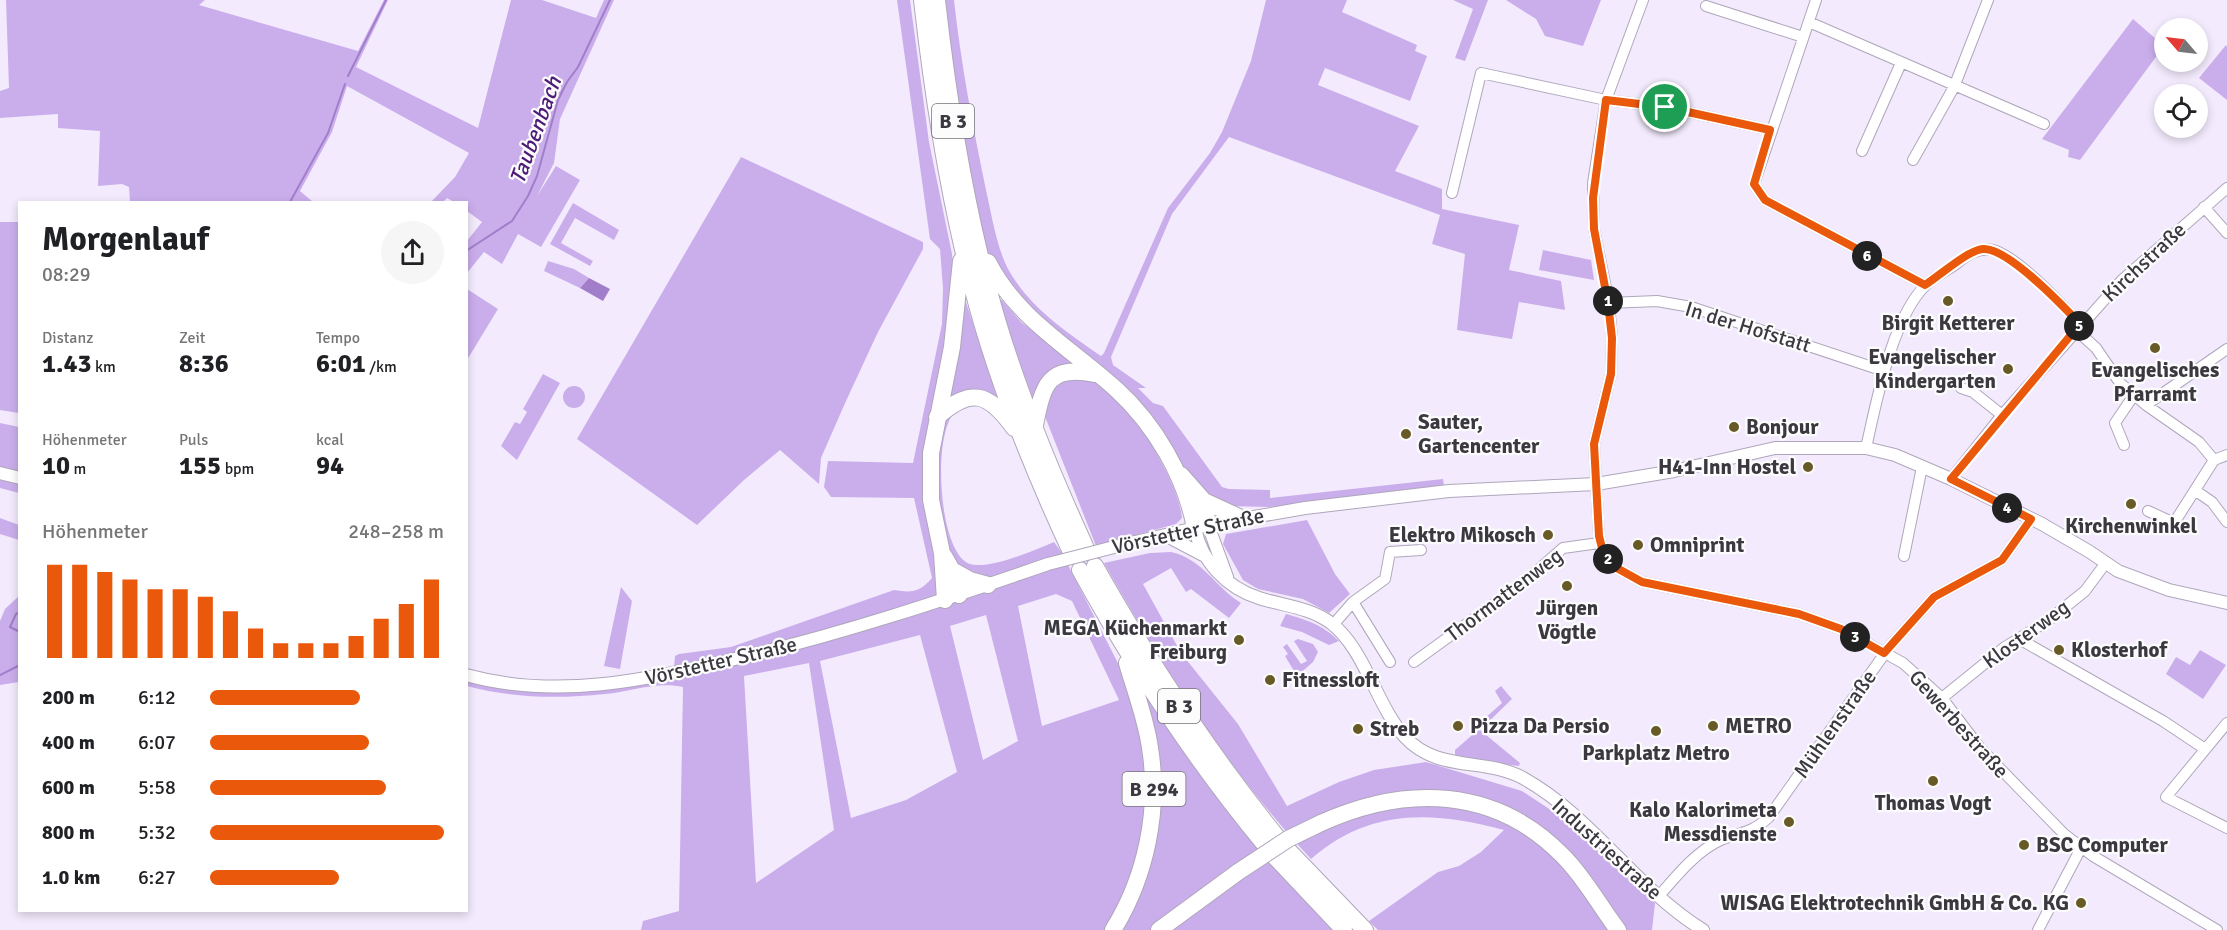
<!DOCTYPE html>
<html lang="de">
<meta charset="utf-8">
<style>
body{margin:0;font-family:Signika,sans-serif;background:#f6f6f6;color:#202124;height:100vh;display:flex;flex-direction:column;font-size:22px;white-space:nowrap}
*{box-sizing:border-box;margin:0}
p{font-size:20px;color:#757577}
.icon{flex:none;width:33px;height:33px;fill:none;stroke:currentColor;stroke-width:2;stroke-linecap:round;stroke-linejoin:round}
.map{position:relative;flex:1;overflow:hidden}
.details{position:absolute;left:18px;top:201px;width:450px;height:711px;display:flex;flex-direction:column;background:#fff;border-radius:0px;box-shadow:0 3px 9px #0003}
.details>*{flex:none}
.needle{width:39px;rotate:298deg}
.buttons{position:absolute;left:2154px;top:18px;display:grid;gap:12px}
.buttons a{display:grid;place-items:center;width:54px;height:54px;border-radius:50%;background:#fff;box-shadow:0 3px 9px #0003;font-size:30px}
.pin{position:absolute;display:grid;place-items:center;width:51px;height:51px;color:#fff;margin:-26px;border:3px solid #fff;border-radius:50%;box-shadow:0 2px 6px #0007}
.km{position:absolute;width:30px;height:30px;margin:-15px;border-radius:50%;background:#222;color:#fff;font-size:16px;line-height:30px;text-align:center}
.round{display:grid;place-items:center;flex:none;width:63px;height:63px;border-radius:32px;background:#f6f6f6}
.headline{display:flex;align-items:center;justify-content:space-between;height:102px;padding:0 24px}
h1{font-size:33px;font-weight:700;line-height:45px}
.metrics{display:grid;grid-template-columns:repeat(3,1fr);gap:9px;height:102px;padding:6px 24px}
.metrics div{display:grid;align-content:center}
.metrics b{font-size:26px;font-weight:700}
.metrics small{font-size:16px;font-weight:400}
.metrics p{font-size:16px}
.chart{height:168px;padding:12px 24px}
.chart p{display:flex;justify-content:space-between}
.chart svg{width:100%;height:108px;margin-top:6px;stroke:#ea580c;stroke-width:6}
ul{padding:0 24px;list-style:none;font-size:20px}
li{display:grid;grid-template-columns:96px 72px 1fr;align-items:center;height:45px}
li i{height:15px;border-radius:8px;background:#ea580c}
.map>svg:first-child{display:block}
.green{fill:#caaeec;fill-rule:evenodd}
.water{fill:#a27eca}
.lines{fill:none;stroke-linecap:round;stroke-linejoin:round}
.stream{stroke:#a27eca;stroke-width:2}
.minor-casing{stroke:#afa6bb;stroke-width:12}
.tertiary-casing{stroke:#afa6bb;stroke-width:14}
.trunk-casing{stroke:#afa6bb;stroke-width:18}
.minor{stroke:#fff;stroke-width:10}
.tertiary{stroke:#fff;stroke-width:12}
.trunk{stroke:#fff;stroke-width:16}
.tertiary-bridge-casing{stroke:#afa6bb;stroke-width:14;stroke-linecap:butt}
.trunk-bridge-casing{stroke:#afa6bb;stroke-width:18;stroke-linecap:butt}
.tertiary-bridge{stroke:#fff;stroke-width:12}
.trunk-bridge{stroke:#fff;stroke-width:16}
.route-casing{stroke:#fff;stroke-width:12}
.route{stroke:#ea580c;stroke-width:8}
.poi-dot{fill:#675a26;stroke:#fcfcfc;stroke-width:2}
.labels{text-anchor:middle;stroke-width:4.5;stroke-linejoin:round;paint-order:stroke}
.shield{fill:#fcfcfc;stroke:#757378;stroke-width:1.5}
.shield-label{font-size:20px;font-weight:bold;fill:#3b3840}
.street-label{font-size:21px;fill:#3b3840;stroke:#fcfcfc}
.poi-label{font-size:21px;font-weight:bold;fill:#3b3840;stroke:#fcfcfc;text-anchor:start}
.water-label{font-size:22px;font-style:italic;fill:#4e1b76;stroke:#fcfcfc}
</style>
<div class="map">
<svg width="2227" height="930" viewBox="0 0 2227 930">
<rect width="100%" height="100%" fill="#f3ebfd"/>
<path class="green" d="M 6,0 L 205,0 L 199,5 L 358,51 L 384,0 L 388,0 L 356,67 L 478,128 L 511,0 L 542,0 L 596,18 L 604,0 L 614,0 L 560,119 L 554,163 L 537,196 L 556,166 L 580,180 L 541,247 L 518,234 L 502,264 L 484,252 L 467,273 L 467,241 L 482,222 L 467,211 L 466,202 L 454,202 L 447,198 L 443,202 L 431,202 L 455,177 L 469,153 L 347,86 L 332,132 L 300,191 L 313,202 L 130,202 L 129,187 L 122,184 L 98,186 L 100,131 L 58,128 L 58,114 L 0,118 L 0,91 L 9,88 Z
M 897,0 L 910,0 L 929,142 L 952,254 L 953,280 L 962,290 L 1007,428 L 992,412 L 975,404 C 970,406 962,407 957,410 C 931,429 938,554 970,564 C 989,570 1035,550 1054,542 L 1062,553 L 1126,679 L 1139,681 L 1336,930 L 641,930 L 643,921 L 679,911 L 683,687 C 657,681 630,692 605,694 C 558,699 512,698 467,686 L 466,670 L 521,681 L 580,683 L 674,668 L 675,656 L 679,654 L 731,647 L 894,590 C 912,593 920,592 932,578 L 914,498 L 831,497 L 824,487 L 828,461 L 913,463 L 942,324 L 943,288 L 940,249 L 930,239 ZM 1056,594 L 1072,601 L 1119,700 L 1042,726 L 1018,606 ZM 986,615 L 1018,741 L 983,760 L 950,626 ZM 920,635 L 957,772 L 906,800 L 851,818 L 820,661 ZM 809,663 L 834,830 L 756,883 L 744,676 Z
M 944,0 L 954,0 C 961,64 973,127 986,190 C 992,216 996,245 1008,269 C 1029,307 1066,332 1101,356 L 1104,353 L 1168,208 L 1210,153 L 1222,132 L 1251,61 L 1266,0 L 1347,0 L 1342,12 L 1417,45 L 1415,51 L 1427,56 L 1410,101 L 1325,68 L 1318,85 L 1419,126 L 1395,171 L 1442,189 L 1442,209 L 1519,225 L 1509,270 L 1561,281 L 1565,310 L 1519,302 L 1512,339 L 1457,330 L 1465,254 L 1432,244 L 1440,215 L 1229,137 L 1172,214 L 1111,357 L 1113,365 L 1146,388 L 1138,388 L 1153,403 L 1163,406 L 1222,487 L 1229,489 L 1270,490 L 1270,498 L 1443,479 L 1444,486 L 1270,507 L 1226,506 L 1216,502 L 1035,319 L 990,257 L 981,234 L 962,145 Z
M 1453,0 L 1488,0 L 1465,61 L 1455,58 L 1473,9 Z
M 1506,0 L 1601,0 L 1583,46 L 1545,36 L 1536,19 Z
M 2133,19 L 2164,46 L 2080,160 L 2068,157 L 2069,150 L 2042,139 Z
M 2226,45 L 2227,47 L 2227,100 L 2199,78 Z
M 741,157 L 923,242 L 923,249 L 878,332 L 846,401 L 821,458 L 819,484 L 780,450 L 744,480 L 697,525 L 577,439 Z
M 573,203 L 619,230 L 614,240 L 575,218 L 561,243 L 593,261 L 590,266 L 550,244 Z
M 0,222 L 19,222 L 19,413 L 0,410 Z
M 1543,250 L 1591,260 L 1594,280 L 1539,270 Z
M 548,261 L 574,269 L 589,278 L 580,288 L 544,271 Z
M 467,289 L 498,309 L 467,360 Z
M 997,298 L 1002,300 L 1021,322 L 1070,360 L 1069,364 L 1049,371 L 1033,400 Z
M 543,374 L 560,383 L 517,460 L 501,446 L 515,422 L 520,424 L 527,412 L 523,409 Z
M 1062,375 C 1073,376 1089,376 1098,382 C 1130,402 1179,481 1182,518 L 1176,524 L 1096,546 L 1044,414 L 1048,389 Z
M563 397a11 11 0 1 1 22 0a11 11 0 1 1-22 0Z
M 0,423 L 19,427 L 19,493 L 0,488 Z
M 0,518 L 19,525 L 19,540 L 0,534 Z
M 1307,520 L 1335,574 L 1350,594 L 1329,613 L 1303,599 L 1258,589 L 1243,580 L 1223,544 L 1226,534 Z
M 1171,552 C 1203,559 1215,587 1241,603 L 1229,618 L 1191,589 L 1186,592 L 1171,568 L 1143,584 L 1181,653 L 1238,724 L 1287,806 L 1339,782 L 1374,770 L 1426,762 L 1522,791 L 1557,814 L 1655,903 L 1652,930 L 1378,930 L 1369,921 L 1438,872 L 1459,866 L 1481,852 L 1504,830 C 1432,811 1370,808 1311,859 C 1229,771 1163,668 1104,563 L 1150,553 Z
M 621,587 L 632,601 L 620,669 L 604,666 Z
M 19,596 L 19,682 L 0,685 L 0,621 L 5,609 Z
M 1286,614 C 1307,620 1323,625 1339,641 L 1329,645 L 1302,632 L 1280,626 Z
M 1298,639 L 1313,644 L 1318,652 L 1313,662 L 1297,676 L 1285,656 L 1288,654 L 1283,647 L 1287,644 L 1301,664 L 1307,661 L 1294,641 Z
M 2200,650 L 2226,665 L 2203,699 L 2166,674 L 2176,657 L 2190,665 Z
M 1501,686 L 1512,699 L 1480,730 L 1520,763 L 1519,766 L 1455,758 L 1455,750 L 1478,730 L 1475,727 L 1502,703 L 1495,691 Z"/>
<path class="water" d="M 589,278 L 610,289 L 603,301 L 580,288 Z"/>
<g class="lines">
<path class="stream" d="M 348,76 L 386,0
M 290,202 L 328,133 L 345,84
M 466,251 L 512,221 L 528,196 L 537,176 L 558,100 L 567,82 L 578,67 L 610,0
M 20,612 L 16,614 L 10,627 L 20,632
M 0,675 L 20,665"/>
<defs>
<path id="minor" d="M 1643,0 L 1606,100 L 1593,183 L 1594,229 L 1609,303 L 1612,338 L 1611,374 L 1594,444 L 1599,536 L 1603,552 L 1615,567 L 1642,582 L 1799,614 L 1841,629 L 1903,663 L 1942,698 L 1980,748 L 2064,834 L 2093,856 L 2217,930
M 1816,0 L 1754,184 L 1765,200 L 1925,285
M 1706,6 L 1803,37
M 1809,22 L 2044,124
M 1862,151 L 1901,63
M 1913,160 L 1954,87 L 1988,0
M 1452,193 L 1481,73 L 1606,100 L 1665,107 L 1770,130
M 2204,207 L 2227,233
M 1609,303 L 1657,301 L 1691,307 L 1884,371
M 2076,330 L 2096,348 L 2120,383 L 2146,405 L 2199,442 L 2214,460
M 1961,388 L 1973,392 L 2002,415
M 2146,405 L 2227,349
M 2124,445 L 2115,423 L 2134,395
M 1866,448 C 1876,404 1892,317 1926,285 C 1934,277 1946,271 1956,264 C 1967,255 1978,247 1993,250 C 2017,256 2062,305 2080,324
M 2214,460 L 2227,455
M 1951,479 L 2002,415 L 2122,280 L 2227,188
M 2196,491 L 2212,502 L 2227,522
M 2148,511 L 2174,523 L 2214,460
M 1904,556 L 1922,467
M 1353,602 L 1390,662
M 1333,625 L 1353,602 L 1385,579 L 1390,552 L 1421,550
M 2021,640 L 2163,721 L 2205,749
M 1414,662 L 1523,583 L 1563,548 L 1599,543
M 1942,698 L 2005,647 L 2049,620 L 2085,591 L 2105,564
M 2227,723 L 2166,797 L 2227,828
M 1659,896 C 1677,875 1697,850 1723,839 C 1742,832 1752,833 1769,817 L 1890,646 L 1934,597 L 2002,560 L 2031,519
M 2038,930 L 2081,848"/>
<path id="tertiary" d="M 0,473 L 20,478
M 1208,525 L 1227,577
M 1195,528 C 1201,561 1227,588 1259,598 C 1284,606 1309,607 1331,623 C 1365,649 1376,705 1405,737 C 1438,773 1484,757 1523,778 C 1593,817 1635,888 1703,930
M 1165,535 L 1203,555
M 1118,546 L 1208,525 L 1305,508 L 1449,491 L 1596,484 L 1674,471 L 1775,448 L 1866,448 L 1895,455 L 1951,479 L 2042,524 L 2090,552 L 2118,571 L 2169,590 L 2227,603
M 466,675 C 557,700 646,680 735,659 C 842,634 944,600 1048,564"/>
<path id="trunk" d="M 922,0 C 933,98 948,195 973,290 C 996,380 1031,466 1070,550
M 937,0 C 948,98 963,195 989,291 C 1012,378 1047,463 1085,546
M 988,262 C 1017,319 1071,348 1117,390 C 1155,425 1185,476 1195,528
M 937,417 C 971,387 988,392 1014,428
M 1035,425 C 1043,385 1048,364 1095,374
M 1181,475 L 1204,501 L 1241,518
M 1204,501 L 1208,525
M 944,556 L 952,570 L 959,595
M 1095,566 C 1149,662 1208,751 1277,837
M 952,570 L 970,580 L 988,585
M 1080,570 C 1134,668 1194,759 1265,845
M 945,600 L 942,553 L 931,500 L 931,453 L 952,347 L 961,261
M 1321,823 C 1405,785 1495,786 1563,856 C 1585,878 1599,905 1618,930
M 1288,850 L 1365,930
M 1275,857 L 1344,930
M 1113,930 C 1146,877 1160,810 1150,748 C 1146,719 1135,691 1127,663
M 1159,930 L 1238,872"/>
</defs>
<use href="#minor" class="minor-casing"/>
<use href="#tertiary" class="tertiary-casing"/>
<use href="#trunk" class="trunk-casing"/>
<use href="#minor" class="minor"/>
<use href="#tertiary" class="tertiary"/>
<use href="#trunk" class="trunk"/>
<defs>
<path id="tertiary-bridge" d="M 1048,564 L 1118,546"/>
<path id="trunk-bridge" d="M 1238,872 L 1288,839 L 1321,823"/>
</defs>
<use href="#tertiary-bridge" class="tertiary-bridge-casing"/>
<use href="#trunk-bridge" class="trunk-bridge-casing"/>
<use href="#tertiary-bridge" class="tertiary-bridge"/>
<use href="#trunk-bridge" class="trunk-bridge"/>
</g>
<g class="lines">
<defs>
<path id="route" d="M 1606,100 L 1665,107 L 1770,130 L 1754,184 L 1765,200 L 1925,285 C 1939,276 1968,250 1983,249 C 2007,247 2064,307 2080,324 L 1951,479 L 2031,519 L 2002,560 L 1934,597 L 1884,653 L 1841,629 L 1799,614 L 1642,582 L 1615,567 L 1603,552 L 1599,536 L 1594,444 L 1611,374 L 1612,338 L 1608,303 L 1594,229 L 1593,198 Z"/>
</defs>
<use href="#route" class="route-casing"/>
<use href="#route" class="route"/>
</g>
<g class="poi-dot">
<circle cx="1948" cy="301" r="6"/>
<circle cx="2155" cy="348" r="6"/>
<circle cx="2008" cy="369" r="6"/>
<circle cx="1734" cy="427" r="6"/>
<circle cx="1406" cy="434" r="6"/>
<circle cx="1808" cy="467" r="6"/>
<circle cx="2131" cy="504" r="6"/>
<circle cx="1548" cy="535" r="6"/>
<circle cx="1638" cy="545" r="6"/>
<circle cx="1567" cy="586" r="6"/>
<circle cx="1239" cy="640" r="6"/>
<circle cx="2059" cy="650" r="6"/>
<circle cx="1270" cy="680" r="6"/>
<circle cx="1458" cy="726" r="6"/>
<circle cx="1713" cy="726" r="6"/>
<circle cx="1358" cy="729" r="6"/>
<circle cx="1656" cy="731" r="6"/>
<circle cx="1933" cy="781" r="6"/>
<circle cx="1789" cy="822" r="6"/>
<circle cx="2024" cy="845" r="6"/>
<circle cx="2081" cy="903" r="6"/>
</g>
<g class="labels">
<g class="shield">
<rect x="932" y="104" width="42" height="34" rx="4.5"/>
<rect x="1158" y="689" width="42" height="34" rx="4.5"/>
<rect x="1122.5" y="772" width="63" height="34" rx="4.5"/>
</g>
<g class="shield-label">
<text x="953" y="128">B 3</text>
<text x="1179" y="713">B 3</text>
<text x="1154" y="796">B 294</text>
</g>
<g class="street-label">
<text transform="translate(2144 262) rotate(-43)" y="7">Kirchstraße</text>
<text transform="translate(1748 327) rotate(17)" y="7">In der Hofstatt</text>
<text transform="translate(1188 531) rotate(-12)" y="7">Vörstetter Straße</text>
<text transform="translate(1504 595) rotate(-37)" y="7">Thormattenweg</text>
<text transform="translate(2026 634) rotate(-36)" y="7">Klosterweg</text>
<text transform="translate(721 661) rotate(-13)" y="7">Vörstetter Straße</text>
<text transform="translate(1835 724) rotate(-55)" y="7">Mühlenstraße</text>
<text transform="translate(1959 724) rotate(48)" y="7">Gewerbestraße</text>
<text transform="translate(1607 849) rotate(42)" y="7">Industriestraße</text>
</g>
<g class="poi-label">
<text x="1948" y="330" text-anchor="middle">Birgit Ketterer</text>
<text x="1996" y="364" text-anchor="end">Evangelischer<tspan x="1996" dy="24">Kindergarten</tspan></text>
<text x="2155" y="377" text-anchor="middle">Evangelisches<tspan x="2155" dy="24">Pfarramt</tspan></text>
<text x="1418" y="429">Sauter,<tspan x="1418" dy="24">Gartencenter</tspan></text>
<text x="1746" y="434">Bonjour</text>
<text x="1796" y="474" text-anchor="end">H41-Inn Hostel</text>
<text x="2131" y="533" text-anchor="middle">Kirchenwinkel</text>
<text x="1536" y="542" text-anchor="end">Elektro Mikosch</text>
<text x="1650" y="552">Omniprint</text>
<text x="1567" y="615" text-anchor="middle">Jürgen<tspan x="1567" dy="24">Vögtle</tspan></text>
<text x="1227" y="635" text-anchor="end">MEGA Küchenmarkt<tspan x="1227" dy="24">Freiburg</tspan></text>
<text x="2071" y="657">Klosterhof</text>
<text x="1282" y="687">Fitnessloft</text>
<text x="1470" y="733">Pizza Da Persio</text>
<text x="1725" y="733">METRO</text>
<text x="1370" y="736">Streb</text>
<text x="1656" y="760" text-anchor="middle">Parkplatz Metro</text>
<text x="1933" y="810" text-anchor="middle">Thomas Vogt</text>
<text x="1777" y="817" text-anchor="end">Kalo Kalorimeta<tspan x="1777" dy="24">Messdienste</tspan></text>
<text x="2036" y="852">BSC Computer</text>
<text x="2069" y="910" text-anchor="end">WISAG Elektrotechnik GmbH &amp; Co. KG</text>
</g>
<g class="water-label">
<text transform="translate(535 130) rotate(-70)" y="8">Taubenbach</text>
</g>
</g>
</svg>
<div class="buttons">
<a><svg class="needle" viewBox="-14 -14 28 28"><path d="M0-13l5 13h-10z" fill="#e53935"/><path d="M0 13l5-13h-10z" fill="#757577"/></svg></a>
<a><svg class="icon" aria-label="locate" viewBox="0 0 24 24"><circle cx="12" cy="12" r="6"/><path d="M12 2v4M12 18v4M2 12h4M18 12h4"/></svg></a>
</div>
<div class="pin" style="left:1665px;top:107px;background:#1e9e55"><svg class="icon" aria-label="arrive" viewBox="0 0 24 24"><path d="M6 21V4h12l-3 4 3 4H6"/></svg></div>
<b class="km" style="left:1608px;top:301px">1</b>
<b class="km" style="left:1608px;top:559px">2</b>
<b class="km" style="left:1855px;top:637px">3</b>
<b class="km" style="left:2007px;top:508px">4</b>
<b class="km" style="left:2079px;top:326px">5</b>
<b class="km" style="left:1867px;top:256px">6</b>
<section class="details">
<div class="headline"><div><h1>Morgenlauf</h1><p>08:29</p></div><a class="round"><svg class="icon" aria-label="share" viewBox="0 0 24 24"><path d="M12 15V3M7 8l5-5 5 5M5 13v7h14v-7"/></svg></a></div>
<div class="metrics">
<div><p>Distanz</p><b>1.43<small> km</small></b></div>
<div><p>Zeit</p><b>8:36</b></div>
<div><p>Tempo</p><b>6:01<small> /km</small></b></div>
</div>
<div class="metrics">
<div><p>Höhenmeter</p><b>10<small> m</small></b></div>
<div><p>Puls</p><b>155<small> bpm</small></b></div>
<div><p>kcal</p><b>94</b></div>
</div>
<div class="chart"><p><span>Höhenmeter</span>248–258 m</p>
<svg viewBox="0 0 160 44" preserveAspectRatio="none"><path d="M5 44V6M15 44V6M25 44V9M35 44V12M45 44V16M55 44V16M65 44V19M75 44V25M85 44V32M95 44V38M105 44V38M115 44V38M125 44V35M135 44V28M145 44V22M155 44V12"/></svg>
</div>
<ul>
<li><b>200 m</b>6:12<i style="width:64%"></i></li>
<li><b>400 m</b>6:07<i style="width:68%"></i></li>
<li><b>600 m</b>5:58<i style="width:75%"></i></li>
<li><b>800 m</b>5:32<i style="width:100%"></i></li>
<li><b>1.0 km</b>6:27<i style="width:55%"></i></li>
</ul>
</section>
</div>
